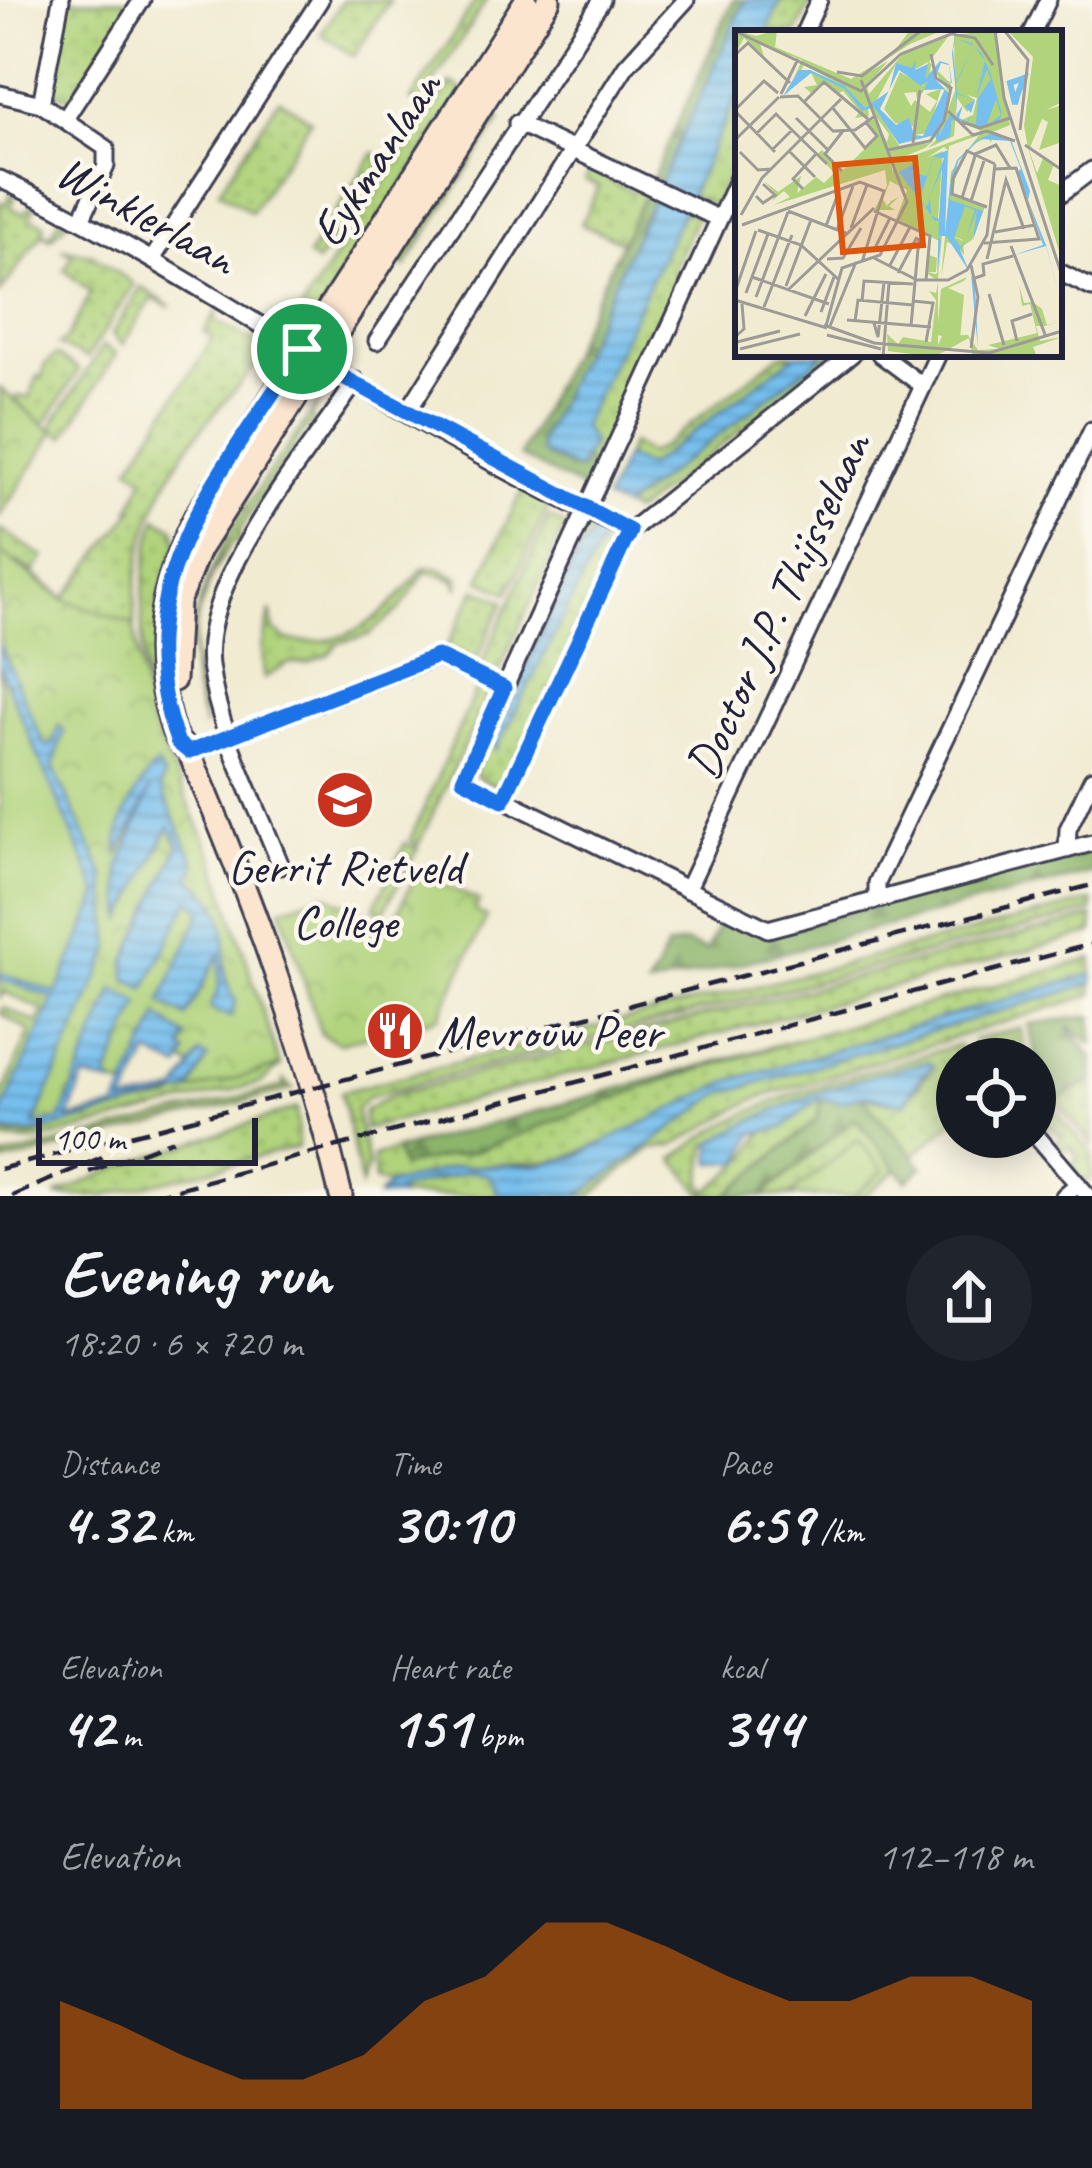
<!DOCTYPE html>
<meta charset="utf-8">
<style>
body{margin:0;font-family:Caveat,sans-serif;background:#20242c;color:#f1f3f6;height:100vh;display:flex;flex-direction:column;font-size:45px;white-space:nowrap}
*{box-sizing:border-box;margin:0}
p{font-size:39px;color:#9ea1a6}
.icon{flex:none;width:66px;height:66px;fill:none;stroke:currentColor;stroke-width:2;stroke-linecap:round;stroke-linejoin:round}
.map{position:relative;height:1196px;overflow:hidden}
.details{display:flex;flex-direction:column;background:#171b24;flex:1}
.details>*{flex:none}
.controls{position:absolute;left:936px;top:1038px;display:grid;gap:24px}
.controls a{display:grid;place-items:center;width:120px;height:120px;border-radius:50%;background:#171b24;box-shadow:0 6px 30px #0003;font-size:60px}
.scale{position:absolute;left:36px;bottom:30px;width:222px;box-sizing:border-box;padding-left:12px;border:6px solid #22223b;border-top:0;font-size:33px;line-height:42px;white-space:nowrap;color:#22223b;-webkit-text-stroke:9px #fbf7ec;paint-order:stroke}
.pin{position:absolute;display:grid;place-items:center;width:102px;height:102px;color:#fff;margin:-51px;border:6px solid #fff;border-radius:50%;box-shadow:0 3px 12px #0007}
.round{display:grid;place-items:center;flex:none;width:126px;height:126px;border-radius:63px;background:#20242c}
.summary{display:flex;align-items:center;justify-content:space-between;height:204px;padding:0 60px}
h1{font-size:66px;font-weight:600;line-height:90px}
.metrics{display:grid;grid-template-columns:repeat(3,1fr);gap:18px;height:204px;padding:12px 60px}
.metrics div{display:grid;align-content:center}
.metrics b{font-size:60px;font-weight:600}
.metrics small{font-size:33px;font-weight:400}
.metrics p{font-size:33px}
.chart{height:336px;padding:24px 60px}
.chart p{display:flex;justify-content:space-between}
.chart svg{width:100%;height:216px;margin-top:12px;fill:#b45309;opacity:.7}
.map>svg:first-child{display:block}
.grass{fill:url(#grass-dots);stroke:#697a5b;stroke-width:3}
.forest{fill:url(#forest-firs);stroke:#576c53;stroke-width:3}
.park{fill:url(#park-crowns);stroke:#697a5b;stroke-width:3}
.garden{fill:#b0d37b;stroke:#697a5b;stroke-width:3}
.water{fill:url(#water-rules);stroke:#4c7094;stroke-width:3}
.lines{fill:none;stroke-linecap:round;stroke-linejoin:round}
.minor-casing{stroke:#414052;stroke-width:21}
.secondary-casing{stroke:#414052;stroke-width:27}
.minor{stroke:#fff;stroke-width:15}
.secondary{stroke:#fce5cf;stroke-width:21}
.rail{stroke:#22223b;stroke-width:4.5;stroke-dasharray:18 9;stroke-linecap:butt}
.route-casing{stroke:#fff;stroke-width:24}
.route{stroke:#1a73e8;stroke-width:15}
.labels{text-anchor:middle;stroke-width:9;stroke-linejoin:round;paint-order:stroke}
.street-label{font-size:48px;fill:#22223b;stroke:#fbf7ec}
.poi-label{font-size:48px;fill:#22223b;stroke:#fbf7ec}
.inset-river{fill:none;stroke:#76bfee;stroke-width:6}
.inset-road{fill:none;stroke:#9e9b96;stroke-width:3}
.view{fill:#de560e;fill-opacity:0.15;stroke:#de560e;stroke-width:6}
.inset-edge{fill:none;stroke:#22223b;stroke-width:6}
</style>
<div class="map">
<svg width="1092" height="1196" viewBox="0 0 1092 1196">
<defs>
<pattern id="grass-dots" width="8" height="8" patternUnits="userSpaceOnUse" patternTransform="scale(3)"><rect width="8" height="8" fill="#b0d37b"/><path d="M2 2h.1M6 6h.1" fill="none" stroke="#97b56b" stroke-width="1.8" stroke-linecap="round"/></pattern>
<pattern id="forest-firs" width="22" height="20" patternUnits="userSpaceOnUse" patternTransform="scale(3)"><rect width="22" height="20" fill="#8cb56b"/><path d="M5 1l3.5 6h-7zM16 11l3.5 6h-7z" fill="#729359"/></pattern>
<pattern id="park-crowns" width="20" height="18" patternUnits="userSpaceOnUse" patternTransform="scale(3)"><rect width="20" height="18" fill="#b0d37b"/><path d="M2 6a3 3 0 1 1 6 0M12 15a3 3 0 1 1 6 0" fill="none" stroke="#97b56b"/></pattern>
<pattern id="water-rules" width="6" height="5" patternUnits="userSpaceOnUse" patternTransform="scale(3)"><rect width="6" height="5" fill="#76bfee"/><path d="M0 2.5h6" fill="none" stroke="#609bc2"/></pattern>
</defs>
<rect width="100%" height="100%" fill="#fbf7ec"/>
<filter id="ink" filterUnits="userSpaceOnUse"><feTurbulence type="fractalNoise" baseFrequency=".00833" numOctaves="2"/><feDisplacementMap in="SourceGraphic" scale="24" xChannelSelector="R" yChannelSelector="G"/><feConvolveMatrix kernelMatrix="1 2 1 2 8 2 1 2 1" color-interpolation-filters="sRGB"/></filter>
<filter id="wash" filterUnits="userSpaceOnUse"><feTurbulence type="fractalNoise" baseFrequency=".004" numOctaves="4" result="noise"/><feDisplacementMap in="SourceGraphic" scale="48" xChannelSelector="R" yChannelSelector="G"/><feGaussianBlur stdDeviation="2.7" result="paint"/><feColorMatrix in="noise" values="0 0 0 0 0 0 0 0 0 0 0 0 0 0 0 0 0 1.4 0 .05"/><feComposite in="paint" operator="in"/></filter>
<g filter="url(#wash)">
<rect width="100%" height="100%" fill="#f1ebd2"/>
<path class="grass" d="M 65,0 L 135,0 L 71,99 L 49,90 Z
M 343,0 L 390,0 L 354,56 L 321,34 Z
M 476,0 L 486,1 L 419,105 L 411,100 Z
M 781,0 L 812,0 L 796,33 L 766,33 Z
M 451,83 L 464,91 L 367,241 L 352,231 Z
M 738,93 L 738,158 L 714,206 L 690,195 Z
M 279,99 L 311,120 L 251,212 L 219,191 Z
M 497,118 L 500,120 L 405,267 L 400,264 Z
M 374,153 L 384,160 L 317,263 L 308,256 Z
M 590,171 L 633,192 L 637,187 L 646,192 L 623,242 L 581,224 L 599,187 L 585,180 Z
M 10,195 L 15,197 L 11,208 L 25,214 L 31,204 L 35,207 L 30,217 L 45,224 L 42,231 L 51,236 L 60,218 L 67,222 L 51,239 L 42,234 L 0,293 L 0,202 L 6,204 Z
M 683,210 L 697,215 L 673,271 L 682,279 L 595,466 L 583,460 L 591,442 L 582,426 Z
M 348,237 L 363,247 L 313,325 L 298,315 Z
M 61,248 L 91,254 L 134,284 L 87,358 L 58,345 L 68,337 L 91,292 L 64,270 L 73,255 Z
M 141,287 L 172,307 L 152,299 L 122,345 L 112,334 Z
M 218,309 L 215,321 L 263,345 L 263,355 C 242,385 215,410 193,440 C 128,527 119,637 156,738 L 0,586 L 0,529 L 44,557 L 34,572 L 16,561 L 65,598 L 135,508 L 130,509 L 145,477 L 130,467 L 213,338 L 204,332 Z
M 103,346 L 116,354 L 65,437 L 51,427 Z
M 781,354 L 797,354 L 665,455 L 646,467 L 625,457 L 631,444 L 648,454 L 663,446 Z
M 825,354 L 839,354 L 634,513 L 623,508 Z
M 56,355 L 79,370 L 43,427 L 13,404 L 18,396 L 29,398 L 38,376 L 42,378 L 45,364 Z
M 324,393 L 311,419 L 320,425 L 316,429 L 308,425 L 287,458 L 294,463 L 291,468 L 283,464 L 262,496 L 270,502 L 266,507 L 258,502 L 237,535 L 245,541 L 242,545 L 233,541 L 212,574 L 196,619 L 193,655 L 205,728 C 158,594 255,501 324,393 Z
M 524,486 L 552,499 L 508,593 L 480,580 Z
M 549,517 L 566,526 L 497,676 L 480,668 Z
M 157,518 L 174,528 L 178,542 L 159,597 L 173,751 C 133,702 136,576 157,518 Z
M 586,528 L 621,544 L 505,786 L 501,782 L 493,785 L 477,777 L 475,770 Z
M 436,567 L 459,578 L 458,589 L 455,580 L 426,571 L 401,608 L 369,635 L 338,643 L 329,654 L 307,663 L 290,663 L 264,678 L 262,647 L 271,611 L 274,630 L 287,640 C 349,650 389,614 423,568 Z
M 476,589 L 504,601 L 476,661 L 446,648 Z
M 478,685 L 490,691 L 418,845 L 410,840 Z
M 405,843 L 418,849 L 383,912 L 374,908 Z
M 1092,901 L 1092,911 L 369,1096 L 356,1109 L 368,1166 L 361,1185 L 341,1092 Z
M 1092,917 L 1092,933 L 365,1129 L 364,1111 L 389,1096 Z
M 1092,959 L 1092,995 L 755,1099 L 673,1146 L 650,1149 L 591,1196 L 579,1196 L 716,1096 L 559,1161 L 455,1167 L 389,1185 L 375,1181 L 373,1156 Z
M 0,979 L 55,997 L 0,1117 L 0,1100 L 30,1031 L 0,1013 L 3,1007 L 37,1023 L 43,1010 L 4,992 L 0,998 Z
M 1020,1028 L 1026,1059 L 977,1059 L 974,1040 Z
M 958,1045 L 968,1059 L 957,1059 L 957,1118 L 913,1156 L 861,1096 L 904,1104 L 933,1067 L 928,1062 L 812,1097 L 707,1145 L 702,1181 L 707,1192 C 730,1173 748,1162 762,1133 L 758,1130 L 821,1098 L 817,1120 L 726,1196 L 705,1196 L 674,1159 C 752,1094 863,1074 958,1045 Z
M 207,1057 L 280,1066 L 261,1083 L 34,1142 L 0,1140 L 0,1130 L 173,1099 Z
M 1092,1080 L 1092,1144 L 1056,1101 Z
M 284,1081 L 293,1089 L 0,1164 L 0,1159 L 285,1086 Z
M 1035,1088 L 1092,1153 L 1092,1177 L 1085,1183 L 1071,1166 L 1078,1157 L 1068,1146 L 1060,1152 L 1054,1146 L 1062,1137 L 1052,1126 L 1044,1132 L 1038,1126 L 1046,1118 L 1035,1106 Z
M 297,1108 L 298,1147 L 105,1196 L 55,1196 L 114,1169 Z
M 855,1118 L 898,1168 L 865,1196 L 762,1196 Z
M 470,1171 L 489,1175 L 500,1196 L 399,1196 L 398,1190 Z"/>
<path class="forest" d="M 733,0 L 745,0 L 661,182 L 653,178 Z
M 646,192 L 654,196 L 540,442 L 546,456 L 577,470 L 583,460 L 595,466 L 584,490 L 520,456 Z
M 1092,850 L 1092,873 L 648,987 L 667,947 L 686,943 L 706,951 L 723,914 L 766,934 Z
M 1092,1016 L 1092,1043 L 1068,1026 L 1092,1057 L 1092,1080 L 1056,1101 L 1042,1083 L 1029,1024 Z
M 803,1038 L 661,1081 L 476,1151 L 401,1166 L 396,1150 Z
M 861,1096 L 923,1167 L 907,1181 L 855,1118 L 762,1196 L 726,1196 L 817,1120 L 821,1098 L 841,1102 Z"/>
<path class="park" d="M 0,388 L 54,433 L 0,516 Z
M 0,552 L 64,600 L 133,624 L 150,722 L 214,858 L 280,1066 L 189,1092 L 185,1091 L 197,1068 L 147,1048 L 126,1088 L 81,1074 L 64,1123 L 33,1137 L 0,1135 L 0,1117 L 103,893 L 0,659 Z
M 417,872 L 479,901 L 475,911 L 487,917 L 439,1017 L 340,1043 L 321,1034 L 281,908 L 325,894 L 392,925 Z"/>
<path class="garden" d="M 0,668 L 99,894 L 57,994 L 0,973 Z
M 858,1139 L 884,1170 L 853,1196 L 789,1196 Z"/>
<path class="water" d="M 745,0 L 781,0 L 766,33 L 738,33 L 738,93 L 582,426 L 592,442 L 578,470 L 542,453 L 540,442 Z
M 797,354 L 825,354 L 623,508 L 605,500 L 625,457 L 647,467 Z
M 594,532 L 604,536 L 496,750 L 491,743 L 578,553 Z
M 0,645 L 44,744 L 52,746 L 59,725 L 64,731 L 53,767 L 105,877 L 111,949 L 34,1125 L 60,1120 L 114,989 L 140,1003 L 108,1076 L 113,1084 L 84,1078 L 68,1119 L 116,1108 L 159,1016 L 186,1037 L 182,1049 L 187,1054 L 180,1068 L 149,1054 L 124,1104 L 177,1092 L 200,1054 L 208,1058 L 189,1092 L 34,1133 L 1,1132 L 0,1117 L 54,998 L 0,979 L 0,973 L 57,993 L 99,895 L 0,668 Z
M 157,765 L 164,778 L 160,787 L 195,863 L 192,879 C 251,922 207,963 236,1000 L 231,1017 L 210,1008 L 219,988 L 220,953 L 186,1017 L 161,1001 L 202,911 L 190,899 L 145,989 L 126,978 L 126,961 L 179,845 L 169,827 L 124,919 L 119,869 L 150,790 L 119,854 C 112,827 140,782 157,765 Z
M 1092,974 L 1092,984 L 720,1094 L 579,1196 L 500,1196 L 489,1175 L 470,1171 L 398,1190 L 399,1196 L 378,1196 L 389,1185 L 455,1167 L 541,1165 L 577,1156 L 729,1081 Z
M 928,1062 L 934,1067 L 921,1076 L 904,1104 L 864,1095 L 841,1102 L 819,1098 L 783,1128 L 754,1133 L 741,1162 L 712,1163 L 712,1143 C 771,1106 859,1075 928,1062 Z"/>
</g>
<g filter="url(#ink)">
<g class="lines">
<defs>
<path id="minor" d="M 804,33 L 819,0
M 1032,33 L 1048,0
M 0,94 L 41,104 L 106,148 L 106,166 L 82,218
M 41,104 L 61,0
M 65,119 L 142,0
M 517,123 L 719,219
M 738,178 L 463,779 L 768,929 L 1092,843
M 0,179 C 217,283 409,434 630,531
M 1059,195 L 1092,170
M 153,258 L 320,0
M 1059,272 L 1092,288
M 377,341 L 602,0
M 880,354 L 923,386
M 408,411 L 626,66 L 686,0
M 189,752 L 437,657 L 504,688
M 503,799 L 630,531 L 852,354
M 1067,850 L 1068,829 L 1092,779
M 281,866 C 256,802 218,733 210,665 C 200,578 309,453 356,381
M 687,890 L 938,354
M 877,899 L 877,883 L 1092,430
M 1035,1134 L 1088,1196
M 1064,1196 L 1078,1184"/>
<path id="secondary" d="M 174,680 L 178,602 L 199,550 L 549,0
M 341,1196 C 304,1041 251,896 188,750 C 174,741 171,725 167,709 C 148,642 164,578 195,517 L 526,0"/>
</defs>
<use href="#minor" class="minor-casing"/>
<use href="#secondary" class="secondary-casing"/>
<use href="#minor" class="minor"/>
<use href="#secondary" class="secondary"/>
<path class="rail" d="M 0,1169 L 1092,885
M 89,1172 L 173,1140
M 12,1196 L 102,1157
M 151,1196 L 1092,944"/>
</g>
</g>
<g class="lines" filter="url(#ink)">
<defs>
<path id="route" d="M 302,349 L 332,371 L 630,531 L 503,800 L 463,779 L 504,688 L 437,656 L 189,752 L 178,743 C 117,586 222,474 302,349 Z"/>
</defs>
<use href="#route" class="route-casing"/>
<use href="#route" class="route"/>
</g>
<defs>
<symbol id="school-disc" viewBox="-11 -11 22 22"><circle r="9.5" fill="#c8321e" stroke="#fbf7ec"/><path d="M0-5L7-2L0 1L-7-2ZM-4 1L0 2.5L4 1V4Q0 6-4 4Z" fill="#fff"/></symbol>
<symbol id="restaurant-disc" viewBox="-11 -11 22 22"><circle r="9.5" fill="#c8321e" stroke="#fbf7ec"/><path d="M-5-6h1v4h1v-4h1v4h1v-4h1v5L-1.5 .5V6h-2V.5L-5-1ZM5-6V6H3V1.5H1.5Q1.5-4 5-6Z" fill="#fff"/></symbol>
</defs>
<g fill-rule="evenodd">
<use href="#school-disc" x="312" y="767" width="66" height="66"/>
<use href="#restaurant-disc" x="362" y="998" width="66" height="66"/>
</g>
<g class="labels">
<g class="street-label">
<text transform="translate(375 158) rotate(-57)" y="17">Eykmanlaan</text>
<text transform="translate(147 214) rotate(29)" y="17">Winklerlaan</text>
<text transform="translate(777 605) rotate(-65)" y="17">Doctor J.P. Thijsselaan</text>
</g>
<g class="poi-label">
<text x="345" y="883">Gerrit Rietveld<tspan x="345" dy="55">College</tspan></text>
<text x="437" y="1048" text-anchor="start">Mevrouw Peer</text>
</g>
</g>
<g transform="translate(735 30)">
<rect width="327" height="327" fill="#f1ebd2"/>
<path d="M 0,0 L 21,6 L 42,0 L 40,17 L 116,49 L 158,23 L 175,0 L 208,0 L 175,14 L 120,50 L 153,31 L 132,56 L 134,64 L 167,25 L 213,7 L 194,32 L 216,54 L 215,64 L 196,35 L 193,55 L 182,70 L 181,62 L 169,63 L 176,76 L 180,70 L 195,82 L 202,71 L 191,64 L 206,59 L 193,103 L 179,105 L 178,96 L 160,93 L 149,79 L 165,42 L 188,56 L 193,32 L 179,40 L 161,34 L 139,75 L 165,117 L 195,113 L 213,79 L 201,106 L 196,113 L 190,118 L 158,131 L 152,118 L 158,142 L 158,133 L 246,101 L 224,91 L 238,85 L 242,68 L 232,65 L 240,70 L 232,82 L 222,68 L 219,106 L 193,118 L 217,94 L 216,85 L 210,96 L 203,106 L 220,61 L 219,5 L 259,0 L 275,95 L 258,102 L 256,113 L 253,107 L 237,115 L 222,135 L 213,204 L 228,211 L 229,225 L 213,206 L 219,215 L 212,212 L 206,249 L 216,142 L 244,105 L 214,116 L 212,146 L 214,121 L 209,117 L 185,132 L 182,144 L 178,133 L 173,146 L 204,190 L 211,126 L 204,202 L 207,206 L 203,249 L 200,249 L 193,244 L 192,237 L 194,225 L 202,228 L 201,242 L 193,242 L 200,244 L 203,243 L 206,212 L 161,189 L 172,160 L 155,151 L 148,169 L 152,176 L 156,171 L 164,167 L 154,176 L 160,180 L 139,180 L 152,156 L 150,140 L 39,175 L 55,167 L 49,161 L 37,171 L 41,164 L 29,151 L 43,162 L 66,146 L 62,163 L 81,147 L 89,153 L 99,143 L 82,124 L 87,120 L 107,141 L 142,107 L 132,92 L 140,89 L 152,112 L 154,104 L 133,76 L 134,86 L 120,88 L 125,81 L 108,61 L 102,64 L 89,52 L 76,63 L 69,57 L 82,55 L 76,43 L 107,56 L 130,79 L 112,58 L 69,35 L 50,68 L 67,30 L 25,14 L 29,26 L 9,8 L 0,24 ZM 272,0 L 325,0 L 327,8 L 327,72 L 311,80 L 327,75 L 327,112 L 304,120 L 313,92 L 307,89 L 294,120 L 302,143 L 309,126 L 319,134 L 313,150 L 327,156 L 327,231 L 293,118 L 289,96 L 298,27 ZM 203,252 L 203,315 L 207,306 L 233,305 L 243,320 L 265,319 L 253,315 L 302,303 L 295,274 L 287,276 L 284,255 L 289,273 L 298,272 L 307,279 L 312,295 L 327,291 L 310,296 L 301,296 L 305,311 L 327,307 L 298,317 L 302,327 L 238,327 L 234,308 L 199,327 L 153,321 L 152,304 L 163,314 L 168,307 L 196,312 L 201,270 L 194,261 L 201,263 Z" fill="#b0d37b"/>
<path d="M 208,121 L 203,189 L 201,189 L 175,150 L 186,130 ZM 217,165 L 250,177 L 237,210 L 226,217 L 228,210 L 213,204 ZM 232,247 L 229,251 L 213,258 L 229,265 L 225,309 L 202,305 L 206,259 Z" fill="#b0d37b"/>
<path d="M 222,0 L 218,19 L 221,52 L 239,16 L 222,9 L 236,13 L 247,24 L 255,42 L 267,84 L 264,91 L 254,94 L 266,85 L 261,69 L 252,94 L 244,97 L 234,93 L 241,94 L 243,68 L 256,49 L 252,39 L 241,68 L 250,33 L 238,66 L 250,31 L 239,16 L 221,54 L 222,63 L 240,70 L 236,83 L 230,76 L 240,70 L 222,64 L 221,85 L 228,75 L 224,88 L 232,92 L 236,84 L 233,93 L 217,90 L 215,107 L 202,112 L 200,105 L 164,114 L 139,77 L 127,81 L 110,59 L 76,43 L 48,66 L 64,40 L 75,40 L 110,56 L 130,78 L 154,61 L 161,33 L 177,38 L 181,30 L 180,40 L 193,34 L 190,49 L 205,31 L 214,34 L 217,53 L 207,50 L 216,52 L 214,35 L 206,33 L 200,49 L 215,64 L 204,106 L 215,84 L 222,86 L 221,84 L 221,62 L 217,24 L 218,16 ZM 164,40 L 186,56 L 193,51 L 189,60 L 210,59 L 188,106 L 179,105 L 174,88 L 161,95 L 145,79 ZM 274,98 L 271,107 L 276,110 L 295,161 L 293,170 L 311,215 L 325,268 L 311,216 L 279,225 L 308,215 L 283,141 L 286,139 L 275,111 L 245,109 L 223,131 L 215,170 L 248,181 L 238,210 L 242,180 L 231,208 L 240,180 L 230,176 L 219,208 L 226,217 L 232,210 L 225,220 L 240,254 L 243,319 L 236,244 L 211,206 L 204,206 L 206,212 L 202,248 L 204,191 L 200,191 L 196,186 L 204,189 L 207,139 L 195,167 L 209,128 L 199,127 L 185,168 L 191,178 L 195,168 L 196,185 L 164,142 L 180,133 L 178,143 L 192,146 L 199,126 L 213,120 L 210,205 L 216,147 L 222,130 L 242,110 L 260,102 L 271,107 Z" fill="#76bfee" fill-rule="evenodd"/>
<path class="inset-river" d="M 289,48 L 282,66 L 280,74 L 275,53 Z"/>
<path class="inset-road" d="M 260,0 L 269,68 L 327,246M 269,0 L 293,30 L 285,100M 0,1 L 126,61 L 166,24 L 226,0M 218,4 L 240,8 L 258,35M 0,25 L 13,13 L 55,53M 102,42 L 127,46 L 187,0M 46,64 L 63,29M 45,67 L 63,66 L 98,101 L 120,100 L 140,86M 69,72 L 89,52 L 133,89M 97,77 L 130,118 L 142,106 L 130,91M 0,80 L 29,51 L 43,63M 0,81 L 40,122M 213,81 L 238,105 L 252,101 L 280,111M 61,88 L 93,120M 227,92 L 245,98 L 275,88M 22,103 L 41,84 L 57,100M 0,110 L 44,67M 178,113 L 185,60M 290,115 L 327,140M 38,119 L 57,100 L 92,134M 153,120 L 195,111 L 209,91 L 216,58 L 201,48 L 196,24M 54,121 L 80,147M 5,122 L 23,140 L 36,139M 238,125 L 261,115 L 275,138M 107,141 L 90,124 L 108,101M 27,148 L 106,69M 68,159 L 58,149 L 81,124M 21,166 L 28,173 L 40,165 L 28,154M 227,168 L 240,126M 236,171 L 249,131M 252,177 L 217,164 L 218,149 L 232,121 L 260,134M 53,181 L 113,204M 139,181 L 195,206 L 191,250M 6,185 L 27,148M 7,195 L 125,152 L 149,161 L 127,232M 91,196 L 104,161M 116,198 L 132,155M 23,200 L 66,215 L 103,249M 102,200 L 118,156M 260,202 L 300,195M 249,213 L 304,209 L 281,138 L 260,139M 276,216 L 311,307M 138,222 L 155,188M 139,228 L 182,250 L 213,250 L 232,240 L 252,205 L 260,134M 92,229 L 108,228 L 126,198M 252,229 L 271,150 L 289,199M 236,235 L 243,267 L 236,318M 154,237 L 175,197M 163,243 L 182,207M 17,247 L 94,274M 240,248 L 249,245 L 248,234 L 278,226M 51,256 L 76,190M 1,259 L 21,201M 53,260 L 139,178M 11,263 L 33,204M 254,264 L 269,315M 21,267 L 53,182M 0,270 L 92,298M 127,271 L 129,251 L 178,254M 178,271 L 198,273 L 191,312M 29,277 L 57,205M 86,282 L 99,247M 70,286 L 91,244M 112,290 L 196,297M 120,291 L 123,270 L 178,275M 139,293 L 143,307 L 149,252M 89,295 L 139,313 L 254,323 L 327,301M 91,296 L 107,238 L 145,225 L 172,172 L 126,50M 95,296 L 121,232M 176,296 L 184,208M 92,305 L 146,319M 0,307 L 9,299 L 7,274M 282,311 L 277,291 L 297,284M 2,312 L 45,301M 5,319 L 65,304M 148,327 L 154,253"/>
<path class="view" d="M 180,128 L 188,215 L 108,222 L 100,135 Z"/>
<rect width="327" height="327" class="inset-edge"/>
</g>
</svg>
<div class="controls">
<a><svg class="icon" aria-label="locate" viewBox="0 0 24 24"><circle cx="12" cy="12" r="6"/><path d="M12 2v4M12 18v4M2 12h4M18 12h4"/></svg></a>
</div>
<div class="scale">100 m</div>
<div class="pin" style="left:302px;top:349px;background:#1e9e55"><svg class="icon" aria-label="arrive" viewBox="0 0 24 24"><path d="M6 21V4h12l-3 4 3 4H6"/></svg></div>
</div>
<section class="details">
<div class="summary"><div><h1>Evening run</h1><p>18:20 · 6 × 720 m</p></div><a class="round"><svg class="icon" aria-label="share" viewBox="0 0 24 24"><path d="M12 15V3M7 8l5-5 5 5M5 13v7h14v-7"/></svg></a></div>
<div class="metrics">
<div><p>Distance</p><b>4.32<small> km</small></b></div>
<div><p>Time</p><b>30:10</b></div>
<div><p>Pace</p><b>6:59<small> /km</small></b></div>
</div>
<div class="metrics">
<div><p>Elevation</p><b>42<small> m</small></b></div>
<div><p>Heart rate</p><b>151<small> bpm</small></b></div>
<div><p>kcal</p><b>344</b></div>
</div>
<div class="chart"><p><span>Elevation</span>112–118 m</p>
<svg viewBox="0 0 160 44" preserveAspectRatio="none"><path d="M0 44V22L10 27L20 33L30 38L40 38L50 33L60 22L70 17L80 6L90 6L100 11L110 17L120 22L130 22L140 17L150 17L160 22V44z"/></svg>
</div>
</section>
